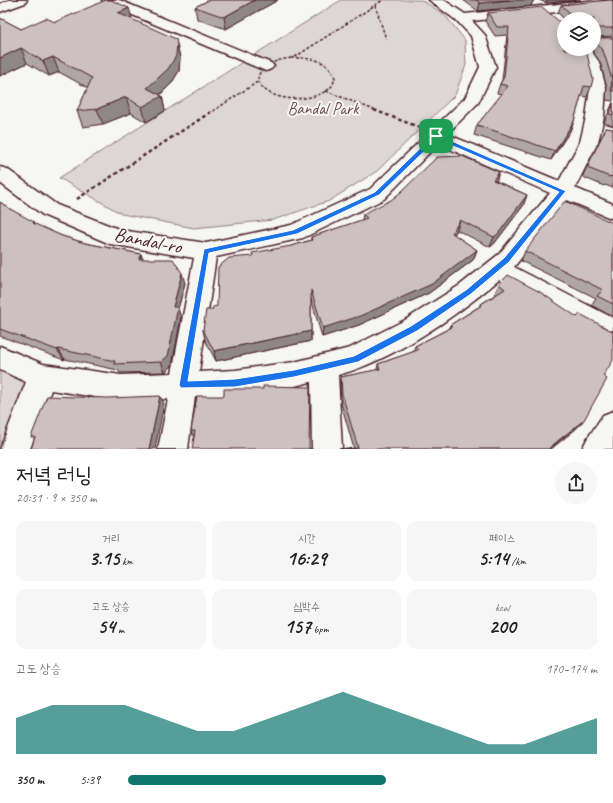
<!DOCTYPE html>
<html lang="ko">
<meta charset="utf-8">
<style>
body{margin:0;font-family:Caveat,"Poor Story",sans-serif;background:#f6f6f6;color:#222;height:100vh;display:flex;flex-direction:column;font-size:15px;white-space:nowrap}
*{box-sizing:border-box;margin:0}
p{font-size:13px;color:#767676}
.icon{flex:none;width:22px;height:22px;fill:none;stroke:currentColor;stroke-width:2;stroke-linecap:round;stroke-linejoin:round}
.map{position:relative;height:449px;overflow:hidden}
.panel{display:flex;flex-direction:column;background:#fff;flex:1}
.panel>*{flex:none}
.tools{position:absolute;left:557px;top:12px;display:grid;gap:8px}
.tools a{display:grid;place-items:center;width:44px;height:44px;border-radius:50%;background:#fff;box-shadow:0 2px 10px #0003;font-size:20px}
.pin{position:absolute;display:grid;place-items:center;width:34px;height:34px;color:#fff;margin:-17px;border-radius:8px;box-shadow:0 2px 6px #0006}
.round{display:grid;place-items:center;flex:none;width:42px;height:42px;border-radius:21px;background:#f6f6f6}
.overview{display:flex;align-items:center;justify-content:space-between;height:68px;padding:0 16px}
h1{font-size:22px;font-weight:600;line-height:30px}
.stats{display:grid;grid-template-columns:repeat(3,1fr);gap:6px;height:68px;padding:4px 16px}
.stats div{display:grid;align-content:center;border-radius:10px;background:#f6f6f6;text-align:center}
.stats b{font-size:20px;font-weight:600}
.stats small{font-size:11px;font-weight:400}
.stats p{font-size:11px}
.chart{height:112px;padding:8px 16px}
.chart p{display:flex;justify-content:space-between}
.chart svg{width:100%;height:72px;margin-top:4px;fill:#0f766e;opacity:.7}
ul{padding:0 16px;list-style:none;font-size:13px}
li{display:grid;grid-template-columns:64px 48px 1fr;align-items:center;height:30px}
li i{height:10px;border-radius:5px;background:#0f766e}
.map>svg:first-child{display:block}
.green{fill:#ddd6d5;stroke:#947a80}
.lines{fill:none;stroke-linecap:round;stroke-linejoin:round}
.minor-casing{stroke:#4a1f2b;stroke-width:3}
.path-far1{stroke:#4a1f2b;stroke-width:1.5;stroke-dasharray:3 2;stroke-linecap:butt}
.path{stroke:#4a1f2b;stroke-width:2.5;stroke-dasharray:3.5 3;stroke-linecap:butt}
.minor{fill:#f6f6f2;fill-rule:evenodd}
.wall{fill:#afa6a5;stroke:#4a1f2b}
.shaded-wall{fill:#8f8786;stroke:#4a1f2b}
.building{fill:#ccc1c0;stroke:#4a1f2b}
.route{fill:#1a73e8;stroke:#fff;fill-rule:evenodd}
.labels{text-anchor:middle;stroke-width:4;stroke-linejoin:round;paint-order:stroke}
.far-park-label{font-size:17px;fill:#6f4d56;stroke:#f6f6f2}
.street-label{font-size:20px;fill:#4a1f2b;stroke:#f6f6f2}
</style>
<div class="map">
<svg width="613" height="449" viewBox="0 0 613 449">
<rect width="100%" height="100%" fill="#f6f6f2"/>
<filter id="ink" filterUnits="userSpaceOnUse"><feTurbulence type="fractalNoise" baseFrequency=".025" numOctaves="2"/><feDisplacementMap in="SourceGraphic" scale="8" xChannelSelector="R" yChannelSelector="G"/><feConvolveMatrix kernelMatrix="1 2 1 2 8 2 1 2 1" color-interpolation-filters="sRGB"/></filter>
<g filter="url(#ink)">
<path class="green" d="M 341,0 L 421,0 L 444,14 L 465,40 L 466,65 L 455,95 L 377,171 L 329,201 L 273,220 L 194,228 L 122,214 L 59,178 Z
M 0,368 L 27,380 L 0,449 Z"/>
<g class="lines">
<defs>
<path id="minor" d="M 9,0 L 27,0 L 25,3 L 0,12 L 0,4 Z
M 102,0 L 119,0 L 271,63 L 274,66 L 271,69 L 266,71 L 261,69 L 104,3 Z
M 429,0 L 444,0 L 465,14 L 596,0 L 613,0 L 613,6 L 472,21 L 485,35 L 496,67 L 478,103 L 447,134 L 559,181 L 580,142 L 586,117 L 590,88 L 585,62 L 576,49 L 590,49 L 599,62 L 606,88 L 604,117 L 598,142 L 575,188 L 613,204 L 613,219 L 567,200 L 514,267 L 613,318 L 613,341 L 604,338 L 499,280 C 456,316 392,361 338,375 L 342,449 L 312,449 L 311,382 C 273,392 234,396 195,397 L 188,449 L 158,449 L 168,399 L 121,401 L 51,390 L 30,449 L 0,449 L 26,382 L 0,370 L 0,346 L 43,364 L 121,375 L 172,373 L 194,258 L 110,244 L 43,215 L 0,183 L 0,167 L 7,169 L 57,205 L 121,230 L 206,243 L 291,225 L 370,189 L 465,98 L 480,67 L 471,36 L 457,21 ZM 438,144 L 550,193 L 499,254 L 460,285 L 405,320 L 350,348 L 294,362 L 235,370 L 199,372 L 216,257 L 303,238 L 384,199 Z
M 613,411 L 613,449 L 582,449 L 587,439 L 603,415 Z"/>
</defs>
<use href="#minor" class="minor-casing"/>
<path class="path-far1" d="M 375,5 L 386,39
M 295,57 L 383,0
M 291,58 C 311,58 327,58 335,78 C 334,81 333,85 331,87 C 316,103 266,104 258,80 C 259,64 278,60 291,58 Z
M 326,91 L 377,111
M 213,111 L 259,81"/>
<path class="path" d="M 374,110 L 421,128
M 77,199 L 214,110"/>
<use href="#minor" class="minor"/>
</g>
<path class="wall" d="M 209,0 L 278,0 L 226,29 L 197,19 L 195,7 Z
M 463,0 L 535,0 L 533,1 L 531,6 L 478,11 Z
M 539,0 L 581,0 L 546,3 Z
M 613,0 L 613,36 L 597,37 L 597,38 L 613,38 L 613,101 L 606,100 L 607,88 L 600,62 L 591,49 L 594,49 L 594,19 L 564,19 L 558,13 L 561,5 Z
M 488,13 L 561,23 L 591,87 L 587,97 L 581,96 L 574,121 L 570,131 L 551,160 L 474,135 L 477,125 L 502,94 L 497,93 L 500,84 L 502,80 L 507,35 L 495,36 L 485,21 Z
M 0,18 L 21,29 L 55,22 L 132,20 L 177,44 L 180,58 L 179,71 L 171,84 L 160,95 L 162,96 L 165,111 L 146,122 L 131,113 L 103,124 L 83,127 L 77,111 L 88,88 L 59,72 L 49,76 L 27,63 L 0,76 Z
M 613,102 L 613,126 L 604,123 Z
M 606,128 L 613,129 L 613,188 L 605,185 L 604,186 L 585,178 L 583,175 Z
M 496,181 L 527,195 L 523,206 L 494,244 L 490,247 L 457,230 L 454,235 L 477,250 L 473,260 L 429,293 L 359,325 L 322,337 L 311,299 L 311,341 L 216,361 L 205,340 L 203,330 L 212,310 L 291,246 L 311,240 L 311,237 L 362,220 L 363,214 Z
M 0,202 L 10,209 L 36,225 L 62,236 L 85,243 L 141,254 L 142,259 L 185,283 L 178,309 L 181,318 L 172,366 L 165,372 L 120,373 L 118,370 L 65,359 L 64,360 L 0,336 Z
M 613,223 L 613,317 L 591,305 L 596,298 L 521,261 L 525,251 Z
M 508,275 L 603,376 L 577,428 L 551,449 L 339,449 L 354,449 L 341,403 L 340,386 L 341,377 L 377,370 L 378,364 L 413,352 L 415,346 L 448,329 L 450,325 L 480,306 L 481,304 L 496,294 L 495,293 L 499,284 Z
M 197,396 L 309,448 L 194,438 L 191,431 Z"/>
<path class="shaded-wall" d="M 255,0 L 278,0 L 226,29 L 224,17 Z
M 509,0 L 535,0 L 533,1 L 531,6 L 478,11 L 480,3 Z
M 547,0 L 581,0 L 546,3 Z
M 129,8 L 133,22 L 118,13 Z
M 177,44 L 180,58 L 179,71 L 171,84 L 155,99 L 162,96 L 165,111 L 146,122 L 142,107 L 147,88 Z
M 21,48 L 27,63 L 0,76 L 0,58 Z
M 53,57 L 59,72 L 49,76 L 43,61 Z
M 126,97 L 131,113 L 103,124 L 97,109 Z
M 574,121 L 570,131 L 551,160 L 555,151 Z
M 499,172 L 496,183 L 493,180 Z
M 527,195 L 523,206 L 494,244 L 490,247 L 494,237 Z
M 460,220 L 457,230 L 449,243 L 452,233 Z
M 477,250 L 473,260 L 429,293 L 359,325 L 322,337 L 323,328 Z
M 141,254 L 145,265 L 139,259 Z
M 182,273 L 185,283 L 178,309 L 181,318 L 172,366 L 165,372 L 161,362 L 173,307 Z
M 311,331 L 311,341 L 216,361 L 214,351 Z
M 58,349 L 65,359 L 64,360 L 57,350 Z
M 160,396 L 164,404 L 155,449 L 149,449 Z
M 584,420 L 577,428 L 551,449 L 549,449 Z"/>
<path class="building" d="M 106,0 L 111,0 L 129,8 L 118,13 L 176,39 L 177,44 L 176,56 L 168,69 L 147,88 L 162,96 L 142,107 L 126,97 L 97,109 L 77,111 L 92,78 L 53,57 L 43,61 L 21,48 L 0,58 L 0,18 L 21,29 L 46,18 L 55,22 Z
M 209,0 L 255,0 L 224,17 L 195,7 Z
M 476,0 L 509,0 L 480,3 Z
M 609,0 L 613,0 L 613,28 L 597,28 L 597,38 L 613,38 L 613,91 L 611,91 L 612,79 L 604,53 L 594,39 L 594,19 L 569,19 L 569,12 L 561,5 Z
M 542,7 L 561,23 L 564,23 L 564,49 L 584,49 L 587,54 L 593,79 L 591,87 L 584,86 L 574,121 L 555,151 L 477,125 L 508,86 L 500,84 L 504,77 L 509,27 L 497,27 L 488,13 Z
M 613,104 L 613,115 L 609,114 Z
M 606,128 L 613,129 L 613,177 L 610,176 L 610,177 L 590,169 L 588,165 Z
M 462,156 L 499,172 L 493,180 L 527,195 L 498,234 L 494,237 L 460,220 L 452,233 L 477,250 L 432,284 L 360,316 L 323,328 L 311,290 L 311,331 L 214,351 L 203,330 L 206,310 L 212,310 L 213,307 L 217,306 L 218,267 L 229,258 L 253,256 L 252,253 L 291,246 L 312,240 L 311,237 L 367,218 L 363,214 L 391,200 L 401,192 L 437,157 Z
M 0,202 L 10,209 L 34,222 L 33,223 L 62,236 L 85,243 L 141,254 L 139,259 L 173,259 L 182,273 L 173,307 L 178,307 L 168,356 L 161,362 L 114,364 L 115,361 L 58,349 L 57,350 L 0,329 Z
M 564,202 L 567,202 L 613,223 L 613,304 L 597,296 L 603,290 L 525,251 Z
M 508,275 L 540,292 L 577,317 L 580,314 L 610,330 L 613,331 L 613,360 L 603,376 L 607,379 L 584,420 L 549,448 L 550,449 L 339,449 L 358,448 L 342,394 L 341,377 L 380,369 L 378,364 L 418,350 L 415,346 L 452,327 L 450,325 L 482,305 L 481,304 L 505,289 L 499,284 Z
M 263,386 L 310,387 L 309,448 L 311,449 L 192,449 L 195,431 L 191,431 L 197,396 L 224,396 L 224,389 L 263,389 Z
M 47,396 L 107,398 L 160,396 L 149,449 L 31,449 L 35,437 L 31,437 Z"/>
</g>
<path class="route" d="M 434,135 L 438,135 L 566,191 L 509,262 L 471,294 L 417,331 L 358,362 L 294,377 L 235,387 L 181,388 L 179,385 L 204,249 L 293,230 L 375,192 ZM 437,139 L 559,192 L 504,258 L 466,290 L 411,326 L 354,356 L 294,370 L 235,379 L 188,381 L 209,253 L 297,234 L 379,195 Z"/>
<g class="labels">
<g class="far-park-label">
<text x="323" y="114">Bandal Park</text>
</g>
<g class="street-label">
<text transform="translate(148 240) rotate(11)" y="7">Bandal-ro</text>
</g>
</g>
</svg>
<div class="tools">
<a><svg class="icon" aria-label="layers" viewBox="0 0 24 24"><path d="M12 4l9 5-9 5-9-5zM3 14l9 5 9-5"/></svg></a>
</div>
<div class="pin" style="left:436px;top:136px;background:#1e9e55"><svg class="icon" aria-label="arrive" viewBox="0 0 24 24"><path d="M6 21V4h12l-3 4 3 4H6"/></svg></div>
</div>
<section class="panel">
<div class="overview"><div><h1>저녁 러닝</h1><p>20:31 · 9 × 350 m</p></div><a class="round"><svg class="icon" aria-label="share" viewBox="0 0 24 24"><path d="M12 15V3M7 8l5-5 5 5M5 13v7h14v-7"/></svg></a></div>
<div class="stats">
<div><p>거리</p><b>3.15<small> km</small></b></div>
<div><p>시간</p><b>16:29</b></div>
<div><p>페이스</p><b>5:14<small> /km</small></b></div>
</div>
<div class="stats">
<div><p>고도 상승</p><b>54<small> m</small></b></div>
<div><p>심박수</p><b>157<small> bpm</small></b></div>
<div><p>kcal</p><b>200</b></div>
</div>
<div class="chart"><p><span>고도 상승</span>170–174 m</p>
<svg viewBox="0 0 160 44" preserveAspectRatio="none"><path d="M0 44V22L10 14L20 14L30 14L40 22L50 30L60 30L70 22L80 14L90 6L100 14L110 22L120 30L130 38L140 38L150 30L160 22V44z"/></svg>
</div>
<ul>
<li><b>350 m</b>5:39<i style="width:55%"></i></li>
</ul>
</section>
